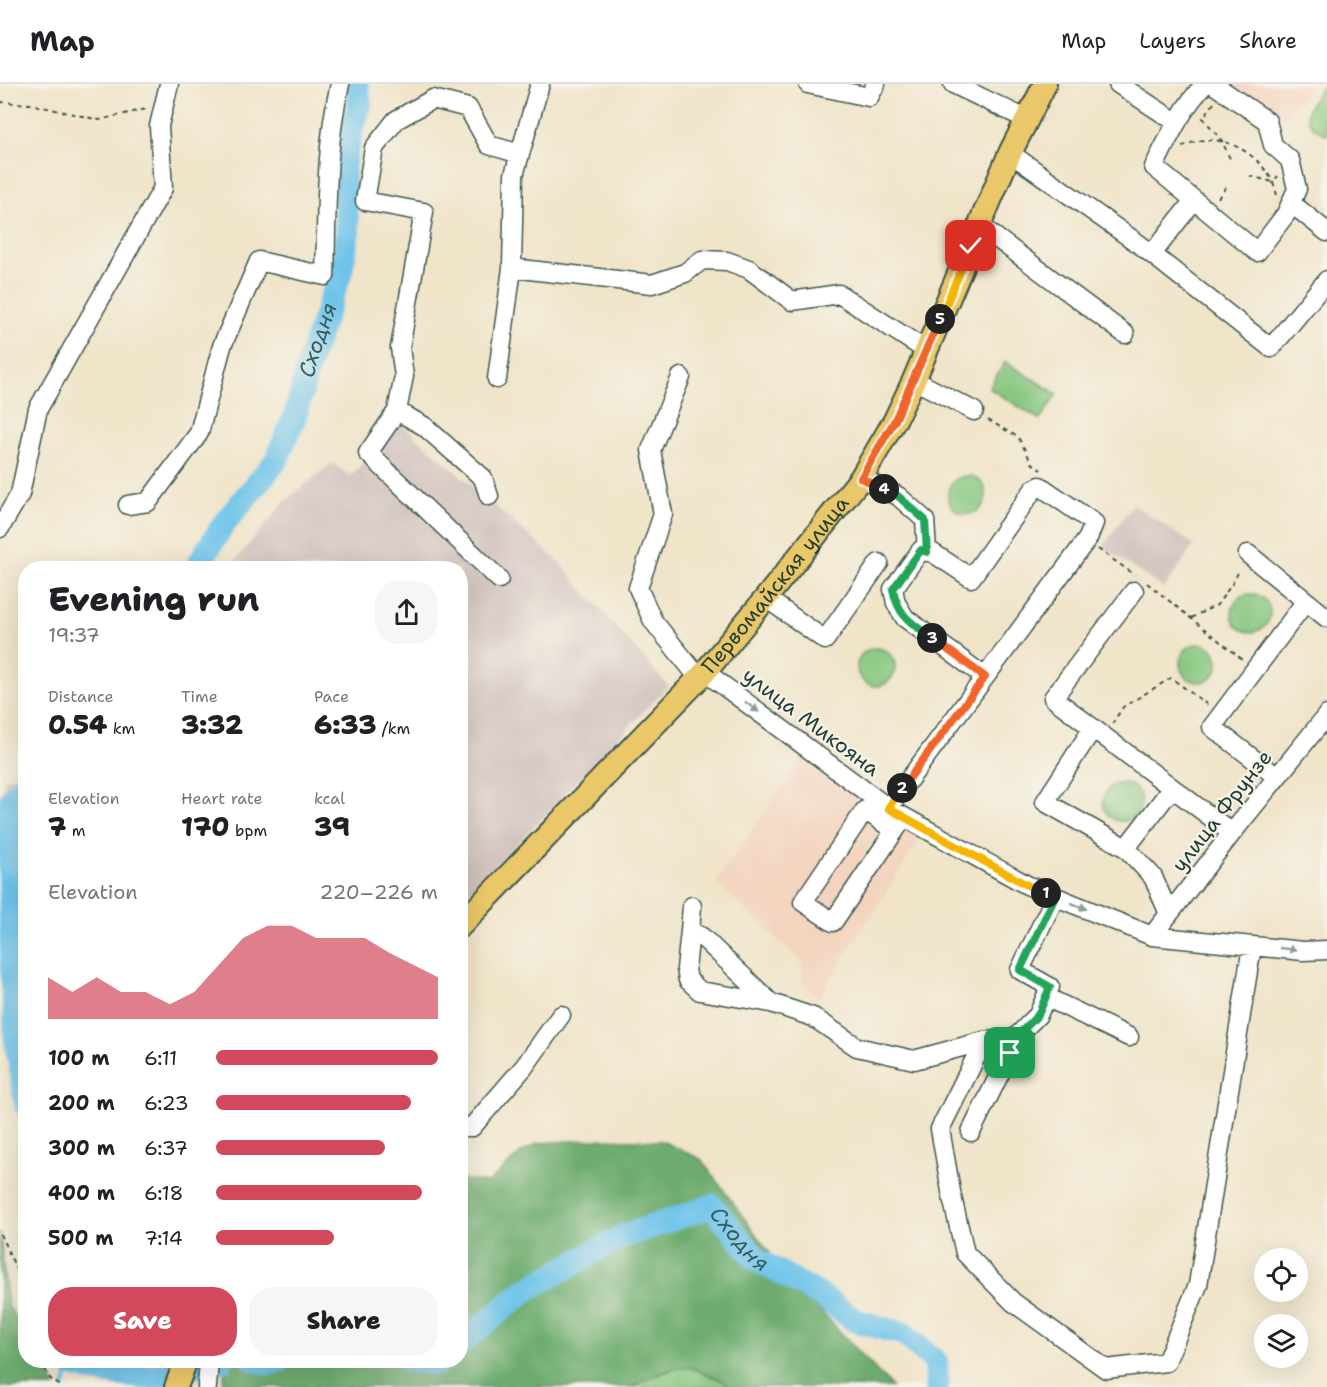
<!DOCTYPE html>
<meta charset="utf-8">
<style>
body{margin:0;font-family:"Shantell Sans",sans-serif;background:#f6f6f6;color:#202124;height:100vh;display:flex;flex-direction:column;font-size:22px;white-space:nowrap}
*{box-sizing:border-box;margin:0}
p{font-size:20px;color:#757577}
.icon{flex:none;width:33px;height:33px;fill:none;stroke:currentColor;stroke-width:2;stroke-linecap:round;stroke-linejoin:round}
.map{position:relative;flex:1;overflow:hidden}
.sheet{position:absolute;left:18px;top:477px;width:450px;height:807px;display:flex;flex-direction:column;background:#fff;border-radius:24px;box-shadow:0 6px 24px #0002}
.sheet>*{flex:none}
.controls{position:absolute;left:1254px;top:1164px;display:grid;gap:12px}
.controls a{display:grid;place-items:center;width:54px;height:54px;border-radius:50%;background:#fff;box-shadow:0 6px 24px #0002;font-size:30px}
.pin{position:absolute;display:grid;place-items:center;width:51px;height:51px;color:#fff;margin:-26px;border-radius:12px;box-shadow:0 3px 9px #0006}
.km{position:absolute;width:30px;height:30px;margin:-15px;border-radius:50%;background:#222;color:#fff;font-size:16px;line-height:30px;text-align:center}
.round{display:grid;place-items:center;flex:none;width:63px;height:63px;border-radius:24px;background:#f6f6f6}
.headline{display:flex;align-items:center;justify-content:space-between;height:102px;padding:0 30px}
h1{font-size:33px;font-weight:800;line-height:45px}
.figures{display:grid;grid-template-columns:repeat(3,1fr);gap:9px;height:102px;padding:6px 30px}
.figures div{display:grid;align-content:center}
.figures b{font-size:26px;font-weight:800}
.figures small{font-size:16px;font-weight:400}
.figures p{font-size:16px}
.chart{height:168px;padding:12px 30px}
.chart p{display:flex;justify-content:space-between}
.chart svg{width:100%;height:108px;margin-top:6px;fill:#d1495b;opacity:.7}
.cta{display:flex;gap:12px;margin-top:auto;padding:12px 30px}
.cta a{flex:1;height:69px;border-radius:24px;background:#d1495b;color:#fff;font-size:24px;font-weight:800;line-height:69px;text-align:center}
.cta a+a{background:#f6f6f6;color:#202124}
ul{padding:0 30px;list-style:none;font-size:20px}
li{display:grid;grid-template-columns:96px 72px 1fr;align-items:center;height:45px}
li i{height:15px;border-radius:8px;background:#d1495b}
header{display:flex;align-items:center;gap:36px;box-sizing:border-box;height:84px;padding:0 30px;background:#fff;border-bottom:2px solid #e0e0e0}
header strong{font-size:28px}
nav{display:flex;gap:33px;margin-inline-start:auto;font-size:21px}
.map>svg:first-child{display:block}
.built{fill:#f3d4bf}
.industrial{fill:#cfc0bb}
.green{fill:#87c780;stroke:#53825a;stroke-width:1.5}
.forest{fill:#6dac6e;stroke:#467451;stroke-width:1.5}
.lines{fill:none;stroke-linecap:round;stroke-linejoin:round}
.stream{stroke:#6dc3ea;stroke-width:4}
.river{stroke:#6dc3ea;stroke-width:24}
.minor-casing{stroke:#3e564a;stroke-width:21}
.major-casing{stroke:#3e564a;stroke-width:26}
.path{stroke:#3e564a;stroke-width:2;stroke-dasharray:4.5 4.5;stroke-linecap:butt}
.minor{stroke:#fff;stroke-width:18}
.major{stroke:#eac769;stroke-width:22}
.oneway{fill:#8f9e9a}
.split-1-casing{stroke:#fff;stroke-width:12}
.split-2-casing{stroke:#fff;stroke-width:12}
.split-3-casing{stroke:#fff;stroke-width:12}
.split-4-casing{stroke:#fff;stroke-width:12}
.split-5-casing{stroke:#fff;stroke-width:12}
.split-6-casing{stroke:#fff;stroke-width:12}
.split-1{stroke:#22a559;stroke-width:8}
.split-2{stroke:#f5b400;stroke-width:8}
.split-3{stroke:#f0652b;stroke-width:8}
.split-4{stroke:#22a559;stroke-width:8}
.split-5{stroke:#f0652b;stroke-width:8}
.split-6{stroke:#f5b400;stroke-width:8}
.labels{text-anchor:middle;stroke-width:4.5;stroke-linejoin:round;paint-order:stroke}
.street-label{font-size:21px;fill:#1f3d34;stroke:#f7f3e8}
.water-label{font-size:22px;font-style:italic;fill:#325e62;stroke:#f7f3e8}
</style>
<header>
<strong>Map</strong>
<nav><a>Map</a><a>Layers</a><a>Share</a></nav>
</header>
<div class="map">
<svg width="1327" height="1303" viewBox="0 0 1327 1303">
<rect width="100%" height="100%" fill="#f7f3e8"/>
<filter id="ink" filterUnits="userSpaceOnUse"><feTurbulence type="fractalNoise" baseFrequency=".0167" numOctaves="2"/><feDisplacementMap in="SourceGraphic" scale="12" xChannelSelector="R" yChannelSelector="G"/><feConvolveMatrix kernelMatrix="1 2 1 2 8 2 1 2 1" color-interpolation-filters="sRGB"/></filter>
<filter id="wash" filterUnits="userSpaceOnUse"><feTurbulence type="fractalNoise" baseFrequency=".008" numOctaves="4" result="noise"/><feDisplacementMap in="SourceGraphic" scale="24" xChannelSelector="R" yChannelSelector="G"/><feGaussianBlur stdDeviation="1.35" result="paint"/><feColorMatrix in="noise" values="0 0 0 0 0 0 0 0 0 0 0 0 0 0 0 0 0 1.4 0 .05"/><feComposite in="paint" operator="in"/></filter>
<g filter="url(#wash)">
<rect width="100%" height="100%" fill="#f0e4c9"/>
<path class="built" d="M 1230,0 L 1312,0 L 1286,33 Z
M 803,673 L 898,740 L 922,752 L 819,913 L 802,901 L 802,878 L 716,798 Z"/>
<path class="industrial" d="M 398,337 L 558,477 L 668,602 L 461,819 L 460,484 L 229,484 L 286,416 L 332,379 L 351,392 Z
M 1133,420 L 1194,461 L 1164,505 L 1103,463 Z
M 25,690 L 26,690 L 25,834 L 22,817 L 0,762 L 0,717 L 6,694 Z
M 49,1277 L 49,1276 L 171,1277 L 162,1303 L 121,1303 L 91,1299 L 48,1283 Z"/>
<path class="green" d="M 1325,0 L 1327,0 L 1327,51 C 1294,37 1308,21 1325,0 Z
M 1005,278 L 1057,310 L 1040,336 L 989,304 Z
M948 411a19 19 0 1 1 38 0a19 19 0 1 1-38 0Z
M1232 529a19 19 0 1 1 38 0a19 19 0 1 1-38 0Z
M1180 579a19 19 0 1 1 38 0a19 19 0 1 1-38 0Z
M857 583a19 19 0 1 1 38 0a19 19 0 1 1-38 0Z
M1103 718a19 19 0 1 1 38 0a19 19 0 1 1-38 0Z
M 685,1282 L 724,1297 L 730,1303 L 632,1303 L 644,1295 Z"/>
<path class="forest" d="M 603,1055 L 662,1057 L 701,1075 L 782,1186 L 892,1303 L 730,1303 C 722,1295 698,1285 686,1283 C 676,1281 642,1297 632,1303 L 226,1303 L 223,1298 L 227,1277 L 460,1276 L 461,1095 L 488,1099 L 522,1068 L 538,1059 Z
M 0,1149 L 8,1221 L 25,1250 L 26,1276 L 41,1277 L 56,1303 L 0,1303 Z"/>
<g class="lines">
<path class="stream" d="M 64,1303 L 71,1281"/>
<g class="river">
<path id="s1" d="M 196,484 L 225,438 L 276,377 L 296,329 L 310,275 L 341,187 L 348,148 L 343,82 L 352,44 L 360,21 L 357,0"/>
<path d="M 26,698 L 9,719 L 11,855 L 16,955 L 26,1021"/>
<path id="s2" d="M 460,1260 L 526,1206 L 621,1153 L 712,1122 L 757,1176 L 820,1211 L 854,1236 L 904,1250 L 936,1278 L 937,1303"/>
<path d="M 69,1276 L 71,1281 L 98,1287 L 150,1294 L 222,1276"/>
<path d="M 254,1276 L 269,1279 L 280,1276"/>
<path d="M 408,1276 L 437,1280 L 441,1276"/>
</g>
</g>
</g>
<g filter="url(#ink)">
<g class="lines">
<defs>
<path id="minor" d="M 808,0 L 869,13 L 876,0
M 953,0 L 1026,35
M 1118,0 L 1176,38
M 1205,0 C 1182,24 1169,53 1154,83 L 1257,168 L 1286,130 L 1297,105 L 1290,76 L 1273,61 L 1267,37 L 1213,0
M 1010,69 L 1139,160 L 1271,264 L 1327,196
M 1291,119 L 1327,148
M 979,141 L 1125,250
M 1152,170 L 1194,116
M 512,184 L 652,200 L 685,189 L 702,176 L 727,177 L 749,185 L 792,217 L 839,210 L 927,267
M 681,293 L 651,366 L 663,430 L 638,504 L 653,537 L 699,594
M 497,295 L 512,184 L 514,91 L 540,0
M 914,296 L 974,327
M 397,327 L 368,369 L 499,495
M 861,394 L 898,412 L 925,436 L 927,468
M 489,412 L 483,394 L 424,342 L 397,327 L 404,292 L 400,264 L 424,128 L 365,117 L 374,64 L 396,36 L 433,15 L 468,24 L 489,61 L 520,70
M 128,421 L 148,418 L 199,349 L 222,262 L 259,177 L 325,192 C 327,129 325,62 340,0
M 0,444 L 20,410 L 38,325 L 163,104 L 159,42 L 169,0
M 1248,470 L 1327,534
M 1134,507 L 1053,614 L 1232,749
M 766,514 L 825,556 L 879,479
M 705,588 L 888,724 L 1027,801 L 1152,852 L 1303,867 L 1327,866
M 1093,644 L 1045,718 L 1126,764 L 1172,704
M 1277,693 L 1212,643 L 1306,517
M 888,724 L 1088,454 L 1094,439 L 1040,402 L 1034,405 L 971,494 L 933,469 L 921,466 L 893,505 L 896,519 L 905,534 L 985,593
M 894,746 L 865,726 L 803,818 L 833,838 L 904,733
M 1126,764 L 1153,793 L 1169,830
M 690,847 L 692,822
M 1152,852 L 1232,749 L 1327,631
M 1046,913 L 1129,953
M 771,919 L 700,907 L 688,896 L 686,885 L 690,847 L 702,853 L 771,919 L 813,933 L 857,963 L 914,976 L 984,957 L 1014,955 L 1038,931 L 1050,903 L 1020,886 L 1055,813
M 984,957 L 940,1045 L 952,1113 L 965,1169 L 1013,1218 L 1106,1285 L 1166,1278 L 1198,1201 L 1252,862
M 460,1043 L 472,1043 L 524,983 L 561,931
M 971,1048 L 1010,969 L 1014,955
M 207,1303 L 209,1276"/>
<g id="major">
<path id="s3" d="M 460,842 L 705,588 L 766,514 L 861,394 L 895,336 L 914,296 L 1010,69 L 1045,0"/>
<path d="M 176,1303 L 186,1276"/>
</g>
</defs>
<use href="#minor" class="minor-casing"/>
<use href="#major" class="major-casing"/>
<path class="path" d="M 0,18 L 30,20 L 99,36 L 146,25
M 1214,19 L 1203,34 L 1222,57 L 1231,77
M 1182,63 C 1217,44 1256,66 1273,98
M 1250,92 L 1273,98
M 1277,111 L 1273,98 L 1278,92
M 1218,114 L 1227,102
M 988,336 L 1018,353 L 1032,379 L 1041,386
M 1098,465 L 1135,491
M 1147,499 L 1243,576
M 1191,534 L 1217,521 L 1232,500 L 1240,485
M 1112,640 L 1123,623 L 1171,594 L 1209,622
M 0,1150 L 26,1206
M 44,1276 C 45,1292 50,1297 64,1303"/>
<use href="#minor" class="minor"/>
<use href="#major" class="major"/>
</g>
<defs><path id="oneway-solid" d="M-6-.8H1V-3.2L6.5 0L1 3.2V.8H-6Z" transform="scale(1.5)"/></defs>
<g class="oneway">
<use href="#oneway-solid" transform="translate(752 623) rotate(37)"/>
<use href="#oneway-solid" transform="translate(1079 822) rotate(22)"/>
<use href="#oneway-solid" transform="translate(1288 865) rotate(6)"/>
</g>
</g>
<g class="lines" filter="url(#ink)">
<defs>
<path id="split-1" d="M 1010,969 L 1014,955 L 1038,931 L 1050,903 L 1020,886 L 1055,813 L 1046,809"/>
<path id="split-2" d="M 902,704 L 888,724 L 1027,801 L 1046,809"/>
<path id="split-3" d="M 902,704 L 985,593 L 932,554"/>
<path id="split-4" d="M 884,405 L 898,412 L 925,436 L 927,468 L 921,466 L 893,505 C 898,532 911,539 932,554"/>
<path id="split-5" d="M 884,405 L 861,394 L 895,336 L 940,235"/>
<path id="split-6" d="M 940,235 L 971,162"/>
</defs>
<use href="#split-1" class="split-1-casing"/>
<use href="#split-2" class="split-2-casing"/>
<use href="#split-3" class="split-3-casing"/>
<use href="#split-4" class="split-4-casing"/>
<use href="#split-5" class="split-5-casing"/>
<use href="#split-6" class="split-6-casing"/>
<use href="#split-1" class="split-1"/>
<use href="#split-2" class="split-2"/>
<use href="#split-3" class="split-3"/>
<use href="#split-4" class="split-4"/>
<use href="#split-5" class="split-5"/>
<use href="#split-6" class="split-6"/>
</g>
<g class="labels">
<g class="street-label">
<text dy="7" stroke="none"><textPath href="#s3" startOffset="465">Первомайская улица</textPath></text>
<text transform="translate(811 638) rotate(37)" y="7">улица Микояна</text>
<text transform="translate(1222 727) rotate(-52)" y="7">улица Фрунзе</text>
</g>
<g class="water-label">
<text dy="8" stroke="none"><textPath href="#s1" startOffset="262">Сходня</textPath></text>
<text dy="8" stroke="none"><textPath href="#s2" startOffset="333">Сходня</textPath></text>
</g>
</g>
</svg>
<div class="controls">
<a><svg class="icon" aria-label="locate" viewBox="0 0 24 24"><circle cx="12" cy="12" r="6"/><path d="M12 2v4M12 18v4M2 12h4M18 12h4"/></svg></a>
<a><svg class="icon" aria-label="layers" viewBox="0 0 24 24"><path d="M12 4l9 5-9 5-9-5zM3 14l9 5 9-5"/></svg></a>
</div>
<div class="pin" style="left:1010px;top:969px;background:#1e9e55"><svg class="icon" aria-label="arrive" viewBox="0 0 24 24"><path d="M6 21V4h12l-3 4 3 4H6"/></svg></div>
<div class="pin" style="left:971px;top:162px;background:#d93025"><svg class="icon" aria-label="check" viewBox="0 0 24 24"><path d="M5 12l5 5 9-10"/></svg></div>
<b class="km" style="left:1046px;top:809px">1</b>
<b class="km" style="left:902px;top:704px">2</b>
<b class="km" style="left:932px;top:554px">3</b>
<b class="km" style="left:884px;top:405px">4</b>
<b class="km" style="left:940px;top:235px">5</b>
<section class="sheet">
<div class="headline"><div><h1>Evening run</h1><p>19:37</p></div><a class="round"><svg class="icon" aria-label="share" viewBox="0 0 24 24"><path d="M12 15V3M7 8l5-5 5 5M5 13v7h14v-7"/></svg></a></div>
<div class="figures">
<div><p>Distance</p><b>0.54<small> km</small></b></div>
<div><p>Time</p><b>3:32</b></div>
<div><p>Pace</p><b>6:33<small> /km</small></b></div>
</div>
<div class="figures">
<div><p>Elevation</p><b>7<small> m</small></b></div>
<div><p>Heart rate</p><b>170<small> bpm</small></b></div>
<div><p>kcal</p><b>39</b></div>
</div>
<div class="chart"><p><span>Elevation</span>220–226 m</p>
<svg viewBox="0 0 160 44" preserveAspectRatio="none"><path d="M0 44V27L10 33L20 27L30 33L40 33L50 38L60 33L70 22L80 11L90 6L100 6L110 11L120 11L130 11L140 17L150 22L160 27V44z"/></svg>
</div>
<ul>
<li><b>100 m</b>6:11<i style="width:100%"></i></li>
<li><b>200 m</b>6:23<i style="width:88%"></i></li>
<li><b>300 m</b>6:37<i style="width:76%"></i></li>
<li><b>400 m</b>6:18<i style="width:93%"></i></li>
<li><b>500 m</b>7:14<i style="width:53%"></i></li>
</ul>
<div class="cta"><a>Save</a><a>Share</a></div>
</section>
</div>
